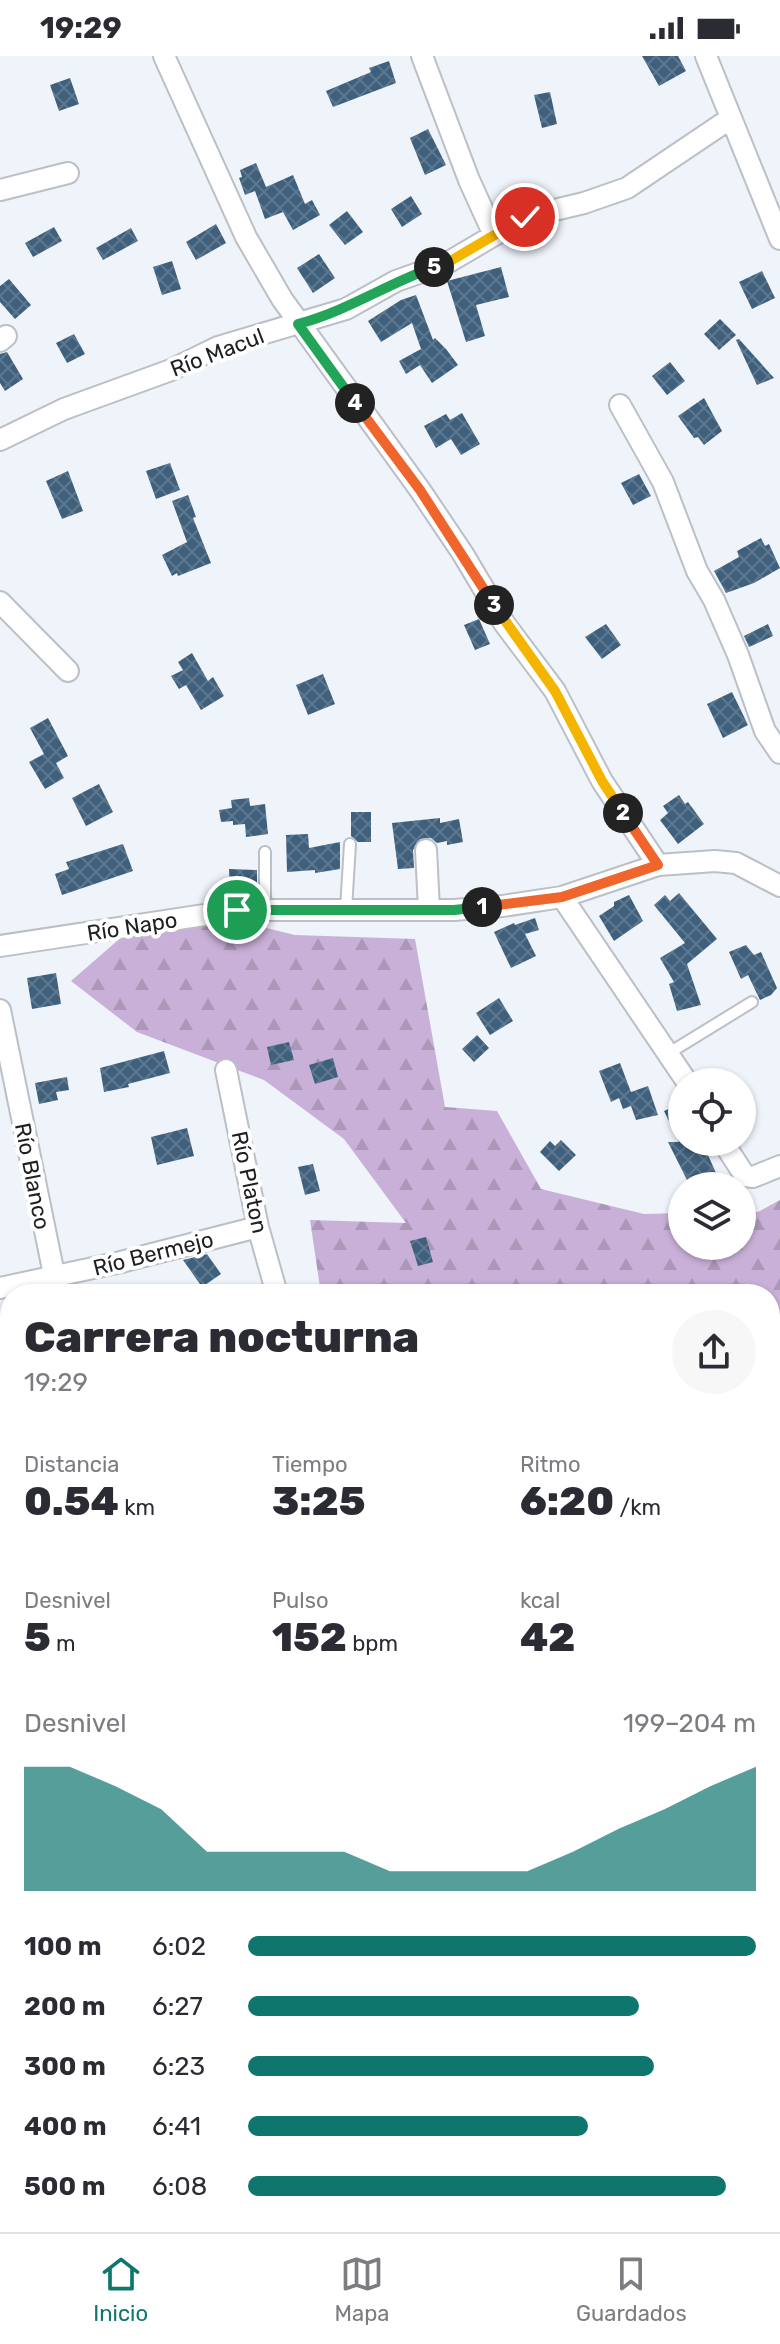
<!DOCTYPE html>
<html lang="es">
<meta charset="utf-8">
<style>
body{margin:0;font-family:Rubik,sans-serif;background:#f7f7f7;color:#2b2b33;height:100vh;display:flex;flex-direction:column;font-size:30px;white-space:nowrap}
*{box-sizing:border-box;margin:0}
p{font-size:26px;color:#7c7c81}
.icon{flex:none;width:44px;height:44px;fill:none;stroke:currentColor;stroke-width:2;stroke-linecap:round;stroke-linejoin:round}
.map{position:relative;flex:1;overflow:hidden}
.panel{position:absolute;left:0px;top:1228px;width:780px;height:948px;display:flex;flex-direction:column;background:#fff;border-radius:32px 32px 0 0;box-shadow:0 2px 6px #0004}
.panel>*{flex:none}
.tools{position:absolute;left:668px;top:1012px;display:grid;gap:16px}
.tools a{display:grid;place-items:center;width:88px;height:88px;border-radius:50%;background:#fff;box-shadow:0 2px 6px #0004;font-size:40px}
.pin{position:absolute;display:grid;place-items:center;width:68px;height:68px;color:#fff;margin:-34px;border:4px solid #fff;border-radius:50%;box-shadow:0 2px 8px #0007}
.km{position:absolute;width:40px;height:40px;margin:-20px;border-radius:50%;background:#222;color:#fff;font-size:22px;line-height:40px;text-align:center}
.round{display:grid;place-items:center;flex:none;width:84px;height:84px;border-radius:42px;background:#f7f7f7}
.summary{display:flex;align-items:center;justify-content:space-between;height:136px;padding:0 24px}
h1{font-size:44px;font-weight:800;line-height:60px}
.metrics{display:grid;grid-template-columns:repeat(3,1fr);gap:12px;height:136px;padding:8px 24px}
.metrics div{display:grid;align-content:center}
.metrics b{font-size:40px;font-weight:800}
.metrics small{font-size:22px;font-weight:400}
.metrics p{font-size:22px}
.chart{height:224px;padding:16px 24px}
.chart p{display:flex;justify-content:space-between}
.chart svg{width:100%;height:144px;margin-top:8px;fill:#0f766e;opacity:.7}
ul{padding:0 24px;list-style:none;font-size:26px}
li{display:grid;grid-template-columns:128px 96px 1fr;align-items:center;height:60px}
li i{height:20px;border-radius:10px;background:#0f766e}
.status{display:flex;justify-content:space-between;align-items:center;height:56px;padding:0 40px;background:#fff;direction:ltr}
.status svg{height:22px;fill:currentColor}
.tab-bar{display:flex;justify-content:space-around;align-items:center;height:112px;border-top:2px solid #e1e1e2;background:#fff;font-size:22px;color:#7c7c81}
.tab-bar a{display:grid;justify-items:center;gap:4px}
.tab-bar .active{color:#0f766e}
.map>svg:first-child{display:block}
.forest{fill:url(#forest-firs)}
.building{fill:url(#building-cross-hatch)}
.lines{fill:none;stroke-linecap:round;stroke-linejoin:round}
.lane-casing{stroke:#bcbfc7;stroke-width:14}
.street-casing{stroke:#bcbfc7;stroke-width:24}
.lane{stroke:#fff;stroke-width:10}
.street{stroke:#fff;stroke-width:20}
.split-1-casing{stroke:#fff;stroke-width:16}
.split-2-casing{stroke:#fff;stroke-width:16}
.split-3-casing{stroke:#fff;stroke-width:16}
.split-4-casing{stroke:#fff;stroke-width:16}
.split-5-casing{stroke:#fff;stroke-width:16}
.split-6-casing{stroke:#fff;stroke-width:16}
.split-1{stroke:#22a559;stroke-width:10}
.split-2{stroke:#f0652b;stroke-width:10}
.split-3{stroke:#f5b400;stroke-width:10}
.split-4{stroke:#f0652b;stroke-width:10}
.split-5{stroke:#22a559;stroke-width:10}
.split-6{stroke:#f5b400;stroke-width:10}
.labels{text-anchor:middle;stroke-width:8;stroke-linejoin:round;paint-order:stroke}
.street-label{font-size:22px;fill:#1e1f21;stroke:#fff}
</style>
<div class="status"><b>19:29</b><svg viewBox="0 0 49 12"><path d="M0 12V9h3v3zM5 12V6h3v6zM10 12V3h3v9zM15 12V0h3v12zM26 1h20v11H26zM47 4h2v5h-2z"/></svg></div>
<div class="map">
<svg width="780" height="2176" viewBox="0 0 780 2176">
<defs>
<pattern id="forest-firs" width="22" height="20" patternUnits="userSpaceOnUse" patternTransform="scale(2)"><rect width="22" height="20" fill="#c9b0d8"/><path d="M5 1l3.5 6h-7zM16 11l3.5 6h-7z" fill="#ac97b9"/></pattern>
<pattern id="building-cross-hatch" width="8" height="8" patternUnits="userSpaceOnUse" patternTransform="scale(2)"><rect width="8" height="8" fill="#3e607d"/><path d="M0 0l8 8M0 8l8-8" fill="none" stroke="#5e778d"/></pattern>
</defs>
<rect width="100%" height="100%" fill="#eff3fa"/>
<path class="forest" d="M 148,858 L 229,863 L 295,879 L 415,883 L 445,1051 L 497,1055 L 541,1133 L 644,1158 L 682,1157 L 682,1190 L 742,1190 L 742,1156 L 758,1156 L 780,1144 L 780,1325 L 770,1325 L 770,1238 L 321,1238 L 310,1164 L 406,1167 L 344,1083 L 264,1024 L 137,976 L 71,925 Z
M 770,1494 L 780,1495 L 780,2176 L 297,2176 L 295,2166 L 770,2166 Z"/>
<path class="building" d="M 642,0 L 678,0 L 686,15 L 659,30 Z
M 389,5 L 396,27 L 333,51 L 326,35 L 371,16 L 369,12 Z
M 70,22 L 79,48 L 59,55 L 50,29 Z
M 550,36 L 557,68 L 542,72 L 534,39 Z
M 428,73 L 446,109 L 425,119 L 410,82 Z
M 256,107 L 266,131 L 293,119 L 305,148 L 312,144 L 320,159 L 293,174 L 283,156 L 265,163 L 255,135 L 245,139 L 239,122 L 242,121 L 240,114 Z
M 411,140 L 422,158 L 402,171 L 391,153 Z
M 347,155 L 363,176 L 345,189 L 329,169 Z
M 216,168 L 226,187 L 196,204 L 186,186 Z
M 54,171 L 62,185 L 33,201 L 25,187 Z
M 131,172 L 138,185 L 103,204 L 96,192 Z
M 319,198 L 335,222 L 313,237 L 297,212 Z
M 172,205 L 181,233 L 162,239 L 153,211 Z
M 501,211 L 509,241 L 476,249 L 485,280 L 466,286 L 447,225 Z
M 762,215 L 775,242 L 752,253 L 739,226 Z
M 9,223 L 31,249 L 15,263 L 0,246 L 0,230 Z
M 416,239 L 433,284 L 435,282 L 446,293 L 458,309 L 432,327 L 420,309 L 406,318 L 399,305 L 421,293 L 412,267 L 381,286 L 368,265 L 401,244 Z
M 720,263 L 736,279 L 719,294 L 704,278 Z
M 74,278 L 85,298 L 67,307 L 56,287 Z
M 739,283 L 774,322 L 757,329 L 736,284 Z
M 7,296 L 23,323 L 5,335 L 0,327 L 0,298 Z
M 670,306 L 685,325 L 667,339 L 652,320 Z
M 704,342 L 722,375 L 704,389 L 698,381 L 694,382 L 678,360 Z
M 462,357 L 480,388 L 461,399 L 451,383 L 436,392 L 424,370 L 446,358 L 450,364 Z
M 170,407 L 180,434 L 156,443 L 146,415 Z
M 68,415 L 83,455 L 62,463 L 46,425 Z
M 639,418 L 651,440 L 633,449 L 621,427 Z
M 188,439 L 196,461 L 193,462 L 211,507 L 178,520 L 177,517 L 172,520 L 162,499 L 187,486 L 172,445 Z
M 761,482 L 765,490 L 769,488 L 780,512 L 754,527 L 726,537 L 714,515 L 739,501 L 737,495 Z
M 479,563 L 490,588 L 475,594 L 464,569 Z
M 606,568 L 621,589 L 602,603 L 585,581 Z
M 768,568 L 773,580 L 749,591 L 744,580 Z
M 192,597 L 208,625 L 213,621 L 224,640 L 201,654 L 186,629 L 179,633 L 171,620 L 183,614 L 178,606 Z
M 323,618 L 335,648 L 308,659 L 296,629 Z
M 732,636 L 748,669 L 723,682 L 707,648 Z
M 48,662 L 68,700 L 56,707 L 64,722 L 45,733 L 29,706 L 44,698 L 30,672 Z
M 99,728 L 113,756 L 86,770 L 72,742 Z
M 679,739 L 685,748 L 688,746 L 704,768 L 678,788 L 660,764 L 668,757 L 663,750 Z
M 249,742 L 250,750 L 265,748 L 268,778 L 246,781 L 245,768 L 233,769 L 233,765 L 221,766 L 219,754 L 232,752 L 231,744 Z
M 351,756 L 371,756 L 371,786 L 358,786 L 351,780 Z
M 440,762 L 440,767 L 459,763 L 463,786 L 447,789 L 447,785 L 437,787 L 431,782 L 420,783 L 413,794 L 414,812 L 398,813 L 392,767 Z
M 308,778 L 309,792 L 340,786 L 340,813 L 315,817 L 315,814 L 287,816 L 286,779 Z
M 123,788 L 133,815 L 62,839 L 55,818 L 69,813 L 66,806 Z
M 229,813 L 257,814 L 257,835 L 230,834 Z
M 679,837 L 717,883 L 687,908 L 701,949 L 677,955 L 669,928 L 674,926 L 660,902 L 685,887 L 654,849 L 665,839 L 670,845 Z
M 629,839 L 643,865 L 614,885 L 599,860 L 614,850 L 614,846 Z
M 535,862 L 539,874 L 525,878 L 536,900 L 511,912 L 494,876 L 514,867 L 515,869 Z
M 746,889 L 754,899 L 761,896 L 777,932 L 771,939 L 760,944 L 748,919 L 741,923 L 729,896 Z
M 56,917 L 61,948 L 32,953 L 27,922 Z
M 499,942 L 513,965 L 490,979 L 476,957 Z
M 477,979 L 489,992 L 474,1006 L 462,993 Z
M 289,986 L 294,1004 L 271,1009 L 267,991 Z
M 164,995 L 170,1017 L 128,1028 L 129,1031 L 104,1036 L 100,1012 Z
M 333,1002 L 338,1021 L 315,1028 L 309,1009 Z
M 620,1007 L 631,1036 L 648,1030 L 658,1059 L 636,1064 L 631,1050 L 623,1053 L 619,1042 L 611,1046 L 599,1015 Z
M 67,1021 L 69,1034 L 56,1036 L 58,1044 L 39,1048 L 35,1027 Z
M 682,1047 L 682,1086 L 702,1086 L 722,1130 L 690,1130 L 668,1086 L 679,1086 L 664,1055 Z
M 187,1072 L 194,1100 L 157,1109 L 151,1081 Z
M 561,1084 L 576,1099 L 559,1115 L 540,1096 L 550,1085 L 555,1090 Z
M 313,1108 L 320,1135 L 305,1139 L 298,1111 Z
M 426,1181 L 433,1206 L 418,1210 L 410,1185 Z
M 207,1198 L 221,1218 L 202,1231 L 183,1204 Z"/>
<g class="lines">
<defs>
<path id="lane" d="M 265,796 L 265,855
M 346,853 L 350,788
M 669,997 L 752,946"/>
<path id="street" d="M 164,0 L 246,181 L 282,243 L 420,434 L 463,498 L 504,567 L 555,635 L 602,725 L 658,809
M 422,0 L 469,124 L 494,179
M 706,0 L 780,183
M 0,134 L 68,117
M 0,285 L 6,280
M 620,349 L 663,426 L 697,515 L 714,544 L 738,599 L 765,675 L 780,697
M 0,384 L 64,353 L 171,314 L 218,291 L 346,253 L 396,225 L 447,207 L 525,161 L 584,147 L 627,132 L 731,62
M 0,546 L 68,615
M 426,794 L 429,853
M 562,841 L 687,1026
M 0,890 L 237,854 L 454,854 L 503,850 L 562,841 L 658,809 L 715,805 L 736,807 L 780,830
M 0,954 L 58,1238
M 226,1014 L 258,1171 L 277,1238
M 723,1086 L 745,1120 L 753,1121 L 780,1110
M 0,1232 L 121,1206 L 258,1171
M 770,1468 L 780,1469
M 0,1565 L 10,1562
M 0,1668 L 10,1666
M 0,1694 L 10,1692 L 10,1708
M 0,1823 L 10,1821
M 0,2023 L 10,2021
M 770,2038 L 780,2036
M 0,2097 L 10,2095"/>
</defs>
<use href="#lane" class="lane-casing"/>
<use href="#street" class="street-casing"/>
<use href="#lane" class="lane"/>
<use href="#street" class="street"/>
</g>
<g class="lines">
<defs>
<path id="split-1" d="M 237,854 L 454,854 L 482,851"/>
<path id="split-2" d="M 482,851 L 562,841 L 658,809 L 623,757"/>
<path id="split-3" d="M 494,549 L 555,635 L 602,725 L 623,757"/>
<path id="split-4" d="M 355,347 L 420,434 L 494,549"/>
<path id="split-5" d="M 355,347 L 298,268 C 347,255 387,228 434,211"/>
<path id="split-6" d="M 434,211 L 447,207 L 525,161"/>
</defs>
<use href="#split-1" class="split-1-casing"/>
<use href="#split-2" class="split-2-casing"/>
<use href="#split-3" class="split-3-casing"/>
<use href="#split-4" class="split-4-casing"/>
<use href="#split-5" class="split-5-casing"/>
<use href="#split-6" class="split-6-casing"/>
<use href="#split-1" class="split-1"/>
<use href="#split-2" class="split-2"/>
<use href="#split-3" class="split-3"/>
<use href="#split-4" class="split-4"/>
<use href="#split-5" class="split-5"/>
<use href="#split-6" class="split-6"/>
</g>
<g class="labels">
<g class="street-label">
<text transform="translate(217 296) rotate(-21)" y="8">Río Macul</text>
<text transform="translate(132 870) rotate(-9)" y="8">Río Napo</text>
<text transform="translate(33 1120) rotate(79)" y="8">Río Blanco</text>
<text transform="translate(250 1126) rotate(78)" y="8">Río Platon</text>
<text transform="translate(153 1197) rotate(-14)" y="8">Río Bermejo</text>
</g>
</g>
</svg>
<div class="tools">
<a><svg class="icon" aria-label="locate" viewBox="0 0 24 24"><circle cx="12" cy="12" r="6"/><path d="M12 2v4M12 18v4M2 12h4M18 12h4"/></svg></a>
<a><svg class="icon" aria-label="layers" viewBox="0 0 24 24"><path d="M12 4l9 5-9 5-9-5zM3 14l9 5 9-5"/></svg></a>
</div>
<div class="pin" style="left:237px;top:854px;background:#1e9e55"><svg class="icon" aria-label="arrive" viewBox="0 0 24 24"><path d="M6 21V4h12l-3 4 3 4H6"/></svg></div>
<div class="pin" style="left:525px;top:161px;background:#d93025"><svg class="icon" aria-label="check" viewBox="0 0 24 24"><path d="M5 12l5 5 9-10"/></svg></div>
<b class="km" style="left:482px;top:851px">1</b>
<b class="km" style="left:623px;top:757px">2</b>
<b class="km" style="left:494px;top:549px">3</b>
<b class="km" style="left:355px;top:347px">4</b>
<b class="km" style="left:434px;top:211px">5</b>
<section class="panel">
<div class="summary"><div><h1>Carrera nocturna</h1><p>19:29</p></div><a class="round"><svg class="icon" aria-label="share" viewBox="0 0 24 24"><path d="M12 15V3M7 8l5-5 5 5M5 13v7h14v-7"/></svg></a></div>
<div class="metrics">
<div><p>Distancia</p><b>0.54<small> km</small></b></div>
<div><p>Tiempo</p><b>3:25</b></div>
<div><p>Ritmo</p><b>6:20<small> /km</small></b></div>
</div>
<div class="metrics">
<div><p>Desnivel</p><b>5<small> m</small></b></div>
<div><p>Pulso</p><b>152<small> bpm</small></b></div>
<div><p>kcal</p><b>42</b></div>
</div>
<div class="chart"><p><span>Desnivel</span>199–204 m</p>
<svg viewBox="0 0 160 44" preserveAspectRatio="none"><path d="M0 44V6L10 6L20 12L30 19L40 32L50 32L60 32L70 32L80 38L90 38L100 38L110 38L120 32L130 25L140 19L150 12L160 6V44z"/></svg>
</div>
<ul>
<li><b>100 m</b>6:02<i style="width:100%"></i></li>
<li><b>200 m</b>6:27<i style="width:77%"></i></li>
<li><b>300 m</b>6:23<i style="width:80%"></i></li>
<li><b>400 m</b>6:41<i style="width:67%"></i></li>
<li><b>500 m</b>6:08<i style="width:94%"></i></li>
</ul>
</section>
</div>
<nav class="tab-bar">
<a class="active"><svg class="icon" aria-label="home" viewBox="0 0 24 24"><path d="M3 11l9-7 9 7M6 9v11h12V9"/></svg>Inicio</a>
<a><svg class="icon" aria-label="map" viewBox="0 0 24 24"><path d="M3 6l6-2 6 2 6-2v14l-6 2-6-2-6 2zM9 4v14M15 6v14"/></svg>Mapa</a>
<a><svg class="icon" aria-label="saved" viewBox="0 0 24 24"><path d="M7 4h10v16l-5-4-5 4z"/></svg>Guardados</a>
</nav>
